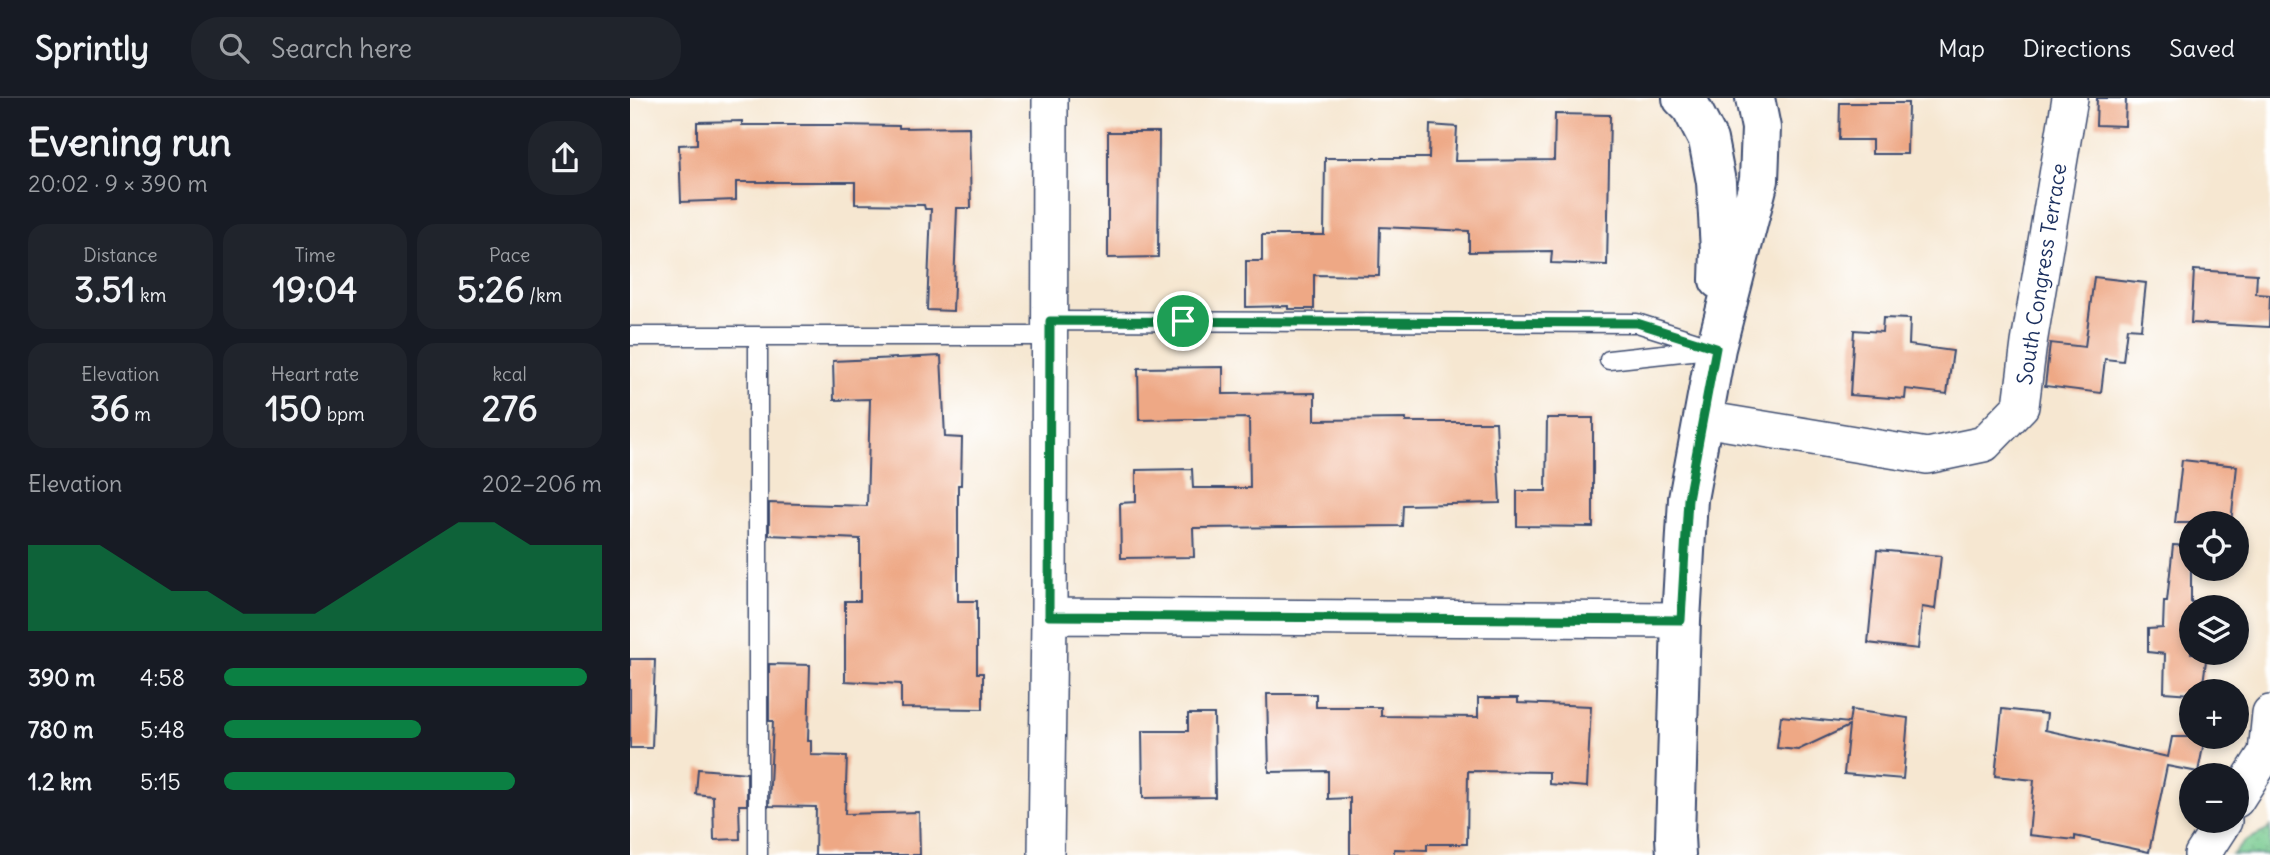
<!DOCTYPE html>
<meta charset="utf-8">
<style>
body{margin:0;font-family:Delius,sans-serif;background:#20242c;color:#f1f3f6;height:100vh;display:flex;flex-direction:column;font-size:26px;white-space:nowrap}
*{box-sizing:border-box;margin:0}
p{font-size:23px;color:#9ea1a6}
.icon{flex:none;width:38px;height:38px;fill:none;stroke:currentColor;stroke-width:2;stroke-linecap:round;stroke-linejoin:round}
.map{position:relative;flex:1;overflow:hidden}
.details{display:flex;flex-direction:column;background:#171b24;width:630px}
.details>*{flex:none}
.fabs{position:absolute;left:1549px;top:413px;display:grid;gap:14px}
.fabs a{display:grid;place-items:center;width:70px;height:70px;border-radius:50%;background:#171b24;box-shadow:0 4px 10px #0003;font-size:35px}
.pin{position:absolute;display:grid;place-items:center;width:60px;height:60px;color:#fff;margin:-30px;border:4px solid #fff;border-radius:50%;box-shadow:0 2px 7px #0007}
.round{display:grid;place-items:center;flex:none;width:74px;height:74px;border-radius:28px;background:#20242c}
.head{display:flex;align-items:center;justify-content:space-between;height:119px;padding:0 28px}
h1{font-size:38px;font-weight:700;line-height:52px}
.metrics{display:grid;grid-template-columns:repeat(3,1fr);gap:10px;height:119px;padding:7px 28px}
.metrics div{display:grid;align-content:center;border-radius:18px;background:#20242c;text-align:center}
.metrics b{font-size:35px;font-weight:700}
.metrics small{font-size:19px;font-weight:400}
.metrics p{font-size:19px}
.chart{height:196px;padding:14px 28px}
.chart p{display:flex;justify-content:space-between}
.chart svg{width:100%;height:126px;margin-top:7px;fill:#0b8043;opacity:.7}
ul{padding:0 28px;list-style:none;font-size:23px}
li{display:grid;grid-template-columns:112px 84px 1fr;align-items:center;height:52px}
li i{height:18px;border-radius:9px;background:#0b8043}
header{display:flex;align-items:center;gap:42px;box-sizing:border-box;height:98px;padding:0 35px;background:#171b24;border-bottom:2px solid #363941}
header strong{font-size:33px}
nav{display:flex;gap:38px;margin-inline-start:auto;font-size:24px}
.search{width:490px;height:63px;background:#20242c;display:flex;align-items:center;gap:18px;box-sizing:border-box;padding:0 24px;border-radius:28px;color:#9ea1a6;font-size:26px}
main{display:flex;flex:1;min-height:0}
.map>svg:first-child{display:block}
.grass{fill:url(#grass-dots);stroke:#487c76;stroke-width:2}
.building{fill:#eea885}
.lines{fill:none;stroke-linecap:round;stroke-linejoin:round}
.service-casing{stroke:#3c4b6f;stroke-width:21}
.minor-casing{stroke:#3c4b6f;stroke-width:38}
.secondary-casing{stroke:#3c4b6f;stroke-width:42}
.service{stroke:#fff;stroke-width:18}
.minor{stroke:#fff;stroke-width:35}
.secondary{stroke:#fff;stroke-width:38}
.route-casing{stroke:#fff;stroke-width:14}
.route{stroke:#0b8043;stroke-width:9}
.labels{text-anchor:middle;stroke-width:7;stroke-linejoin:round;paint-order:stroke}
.street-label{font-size:21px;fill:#1b2f5e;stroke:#fff}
</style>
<header>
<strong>Sprintly</strong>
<div class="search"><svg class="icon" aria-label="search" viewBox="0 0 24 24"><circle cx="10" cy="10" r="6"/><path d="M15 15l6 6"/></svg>Search here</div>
<nav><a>Map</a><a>Directions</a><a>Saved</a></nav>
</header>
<main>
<section class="details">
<div class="head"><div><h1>Evening run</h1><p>20:02 · 9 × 390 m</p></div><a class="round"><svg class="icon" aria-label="share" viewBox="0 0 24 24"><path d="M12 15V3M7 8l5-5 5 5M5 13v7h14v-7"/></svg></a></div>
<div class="metrics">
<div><p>Distance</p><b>3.51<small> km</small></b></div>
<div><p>Time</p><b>19:04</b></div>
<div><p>Pace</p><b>5:26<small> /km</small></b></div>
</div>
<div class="metrics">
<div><p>Elevation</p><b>36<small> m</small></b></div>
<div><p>Heart rate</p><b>150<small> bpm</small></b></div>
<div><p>kcal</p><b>276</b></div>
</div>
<div class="chart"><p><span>Elevation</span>202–206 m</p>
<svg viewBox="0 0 160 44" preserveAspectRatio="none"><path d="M0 44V14L10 14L20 14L30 22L40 30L50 30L60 38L70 38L80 38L90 30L100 22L110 14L120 6L130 6L140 14L150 14L160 14V44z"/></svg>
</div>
<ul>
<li><b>390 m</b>4:58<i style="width:96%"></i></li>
<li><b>780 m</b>5:48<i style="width:52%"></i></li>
<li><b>1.2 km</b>5:15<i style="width:77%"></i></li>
</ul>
</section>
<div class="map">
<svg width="1640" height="757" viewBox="0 0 1640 757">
<defs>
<pattern id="grass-dots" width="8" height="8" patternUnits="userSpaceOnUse" patternTransform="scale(1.75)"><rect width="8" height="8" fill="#74c98d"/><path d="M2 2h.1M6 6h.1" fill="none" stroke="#5ea476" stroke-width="1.8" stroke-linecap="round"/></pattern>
</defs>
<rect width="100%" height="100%" fill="#fff"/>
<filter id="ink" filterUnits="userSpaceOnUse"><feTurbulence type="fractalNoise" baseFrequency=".0143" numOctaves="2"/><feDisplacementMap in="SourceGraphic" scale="14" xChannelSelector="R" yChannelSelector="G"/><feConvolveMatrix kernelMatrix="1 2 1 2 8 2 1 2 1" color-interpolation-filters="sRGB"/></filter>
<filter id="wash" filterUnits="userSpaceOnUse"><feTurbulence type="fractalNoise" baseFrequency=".00686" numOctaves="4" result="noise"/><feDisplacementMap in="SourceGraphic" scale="28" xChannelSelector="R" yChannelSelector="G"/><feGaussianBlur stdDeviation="1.57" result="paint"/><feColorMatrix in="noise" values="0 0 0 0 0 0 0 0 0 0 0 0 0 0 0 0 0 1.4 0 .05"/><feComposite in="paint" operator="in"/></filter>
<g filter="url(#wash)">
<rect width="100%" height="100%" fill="#f6e7d1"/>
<path class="grass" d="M 1640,729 L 1640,757 L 1602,757 L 1615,743 L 1636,733 Z"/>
<g id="blocks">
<path class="building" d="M 1467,0 L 1496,0 L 1495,28 L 1466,27 Z
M 1210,5 L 1278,5 L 1277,56 L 1242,56 L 1242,42 L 1209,42 Z
M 925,16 L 980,17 L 977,167 L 921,165 L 922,153 L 839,154 L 839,133 L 750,129 L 749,178 L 684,177 L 684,211 L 658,211 L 658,208 L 616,209 L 616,163 L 632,163 L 632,137 L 694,137 L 695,60 L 799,60 L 800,27 L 827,29 L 825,63 L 924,62 Z
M 112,23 L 112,27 L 206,27 L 269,28 L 269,30 L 339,29 L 341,110 L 327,110 L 323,213 L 297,212 L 301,111 L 295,111 L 294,107 L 225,106 L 225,84 L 106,84 L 106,102 L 51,104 L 49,47 L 67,46 L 67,24 Z
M 478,34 L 529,34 L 528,159 L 478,160 Z
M 1564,172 L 1627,176 L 1626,196 L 1640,197 L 1639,229 L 1561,225 Z
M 1464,179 L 1516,185 L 1511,231 L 1497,230 L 1493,263 L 1475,261 L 1471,295 L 1415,288 L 1420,245 L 1455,249 Z
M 1253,220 L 1280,221 L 1279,247 L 1323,253 L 1317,296 L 1276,291 L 1275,301 L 1220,297 L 1224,232 L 1252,234 Z
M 311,258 L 315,339 L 332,340 L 331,387 L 328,387 L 328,503 L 347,503 L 347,575 L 353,575 L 353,611 L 271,610 L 271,586 L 215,583 L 215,503 L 230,503 L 230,441 L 139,437 L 139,405 L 237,408 L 240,301 L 204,302 L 203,263 Z
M 593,269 L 593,296 L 685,295 L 685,322 L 776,321 L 776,324 L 866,324 L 870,405 L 773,407 L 772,428 L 563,430 L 564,459 L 491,460 L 490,405 L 506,404 L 506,372 L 562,371 L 563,390 L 620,390 L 619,320 L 509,322 L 508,270 Z
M 917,320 L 963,320 L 963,429 L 887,428 L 887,393 L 916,393 Z
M 1552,362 L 1607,368 L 1601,425 L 1545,425 Z
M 1543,447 L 1561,448 L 1561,504 L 1584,505 L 1584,509 L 1561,509 L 1561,555 L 1577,555 L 1572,593 L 1561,593 L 1561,596 L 1534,594 L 1535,556 L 1518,554 L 1518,531 L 1533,530 L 1534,503 L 1537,503 Z
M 1247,452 L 1311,458 L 1305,511 L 1292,509 L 1288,551 L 1238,545 Z
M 0,561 L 25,561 L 22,650 L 0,650 Z
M 139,566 L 180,567 L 178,643 L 181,643 L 181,657 L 217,658 L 215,716 L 289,714 L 290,757 L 185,757 L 186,709 L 139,708 L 143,623 L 139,623 Z
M 637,596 L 686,596 L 686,609 L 751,609 L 751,618 L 848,619 L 848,600 L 888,600 L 888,605 L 961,608 L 957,689 L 919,686 L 919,674 L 838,673 L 837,746 L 797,746 L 797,752 L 764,751 L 764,757 L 720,757 L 720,700 L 698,701 L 698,673 L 639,674 Z
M 1372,611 L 1417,616 L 1415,632 L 1538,659 L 1542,639 L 1575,639 L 1568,674 L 1537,668 L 1519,754 L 1445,738 L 1445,742 L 1399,737 L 1404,682 L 1365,678 Z
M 1221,612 L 1278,620 L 1273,681 L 1214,676 L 1219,628 L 1168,652 L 1147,650 L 1151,618 L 1219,625 Z
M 558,616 L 584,616 L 585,699 L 513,700 L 512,633 L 558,633 Z
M 68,671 L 117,675 L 117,707 L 109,707 L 110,741 L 84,742 L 83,698 L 66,696 Z"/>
</g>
</g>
<g filter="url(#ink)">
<use href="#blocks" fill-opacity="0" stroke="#3c4b6f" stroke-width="2"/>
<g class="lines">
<defs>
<path id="service" d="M 420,223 L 1007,225 L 1086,250
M 0,238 L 420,238
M 979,262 L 1079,251
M 128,757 L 128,238"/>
<path id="minor" d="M 1073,321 L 1297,358 L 1354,346 L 1391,308 L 1399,245 L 1440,0
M 419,518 L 1051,522
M 1606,702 L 1636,655 L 1640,615
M 416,757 L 419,518 L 420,0
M 1572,757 L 1594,723"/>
<path id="secondary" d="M 1052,0 L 1061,9 L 1078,42 L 1086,84 L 1090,152 L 1089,182
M 1046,757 L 1045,739 L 1051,522 L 1058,401 L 1086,250 L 1129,82 L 1131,30 L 1125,0"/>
</defs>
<use href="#service" class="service-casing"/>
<use href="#minor" class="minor-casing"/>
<use href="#secondary" class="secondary-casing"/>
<use href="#service" class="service"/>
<use href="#minor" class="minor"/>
<use href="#secondary" class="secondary"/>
</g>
</g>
<g class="lines" filter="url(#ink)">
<defs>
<path id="route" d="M 420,223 L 1007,225 L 1086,250 L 1058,401 L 1051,522 L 419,518 Z"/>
</defs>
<use href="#route" class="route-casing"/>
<use href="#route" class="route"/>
</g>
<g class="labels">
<g class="street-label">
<text transform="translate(1412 176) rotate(-81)" y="7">South Congress Terrace</text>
</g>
</g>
</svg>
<div class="fabs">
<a><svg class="icon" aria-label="locate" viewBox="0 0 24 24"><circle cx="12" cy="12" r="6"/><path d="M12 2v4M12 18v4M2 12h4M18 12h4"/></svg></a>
<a><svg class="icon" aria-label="layers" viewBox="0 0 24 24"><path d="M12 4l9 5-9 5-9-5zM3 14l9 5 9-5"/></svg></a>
<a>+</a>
<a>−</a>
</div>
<div class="pin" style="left:553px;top:223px;background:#1e9e55"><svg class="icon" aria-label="arrive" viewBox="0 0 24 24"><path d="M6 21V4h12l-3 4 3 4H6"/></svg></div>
</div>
</main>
